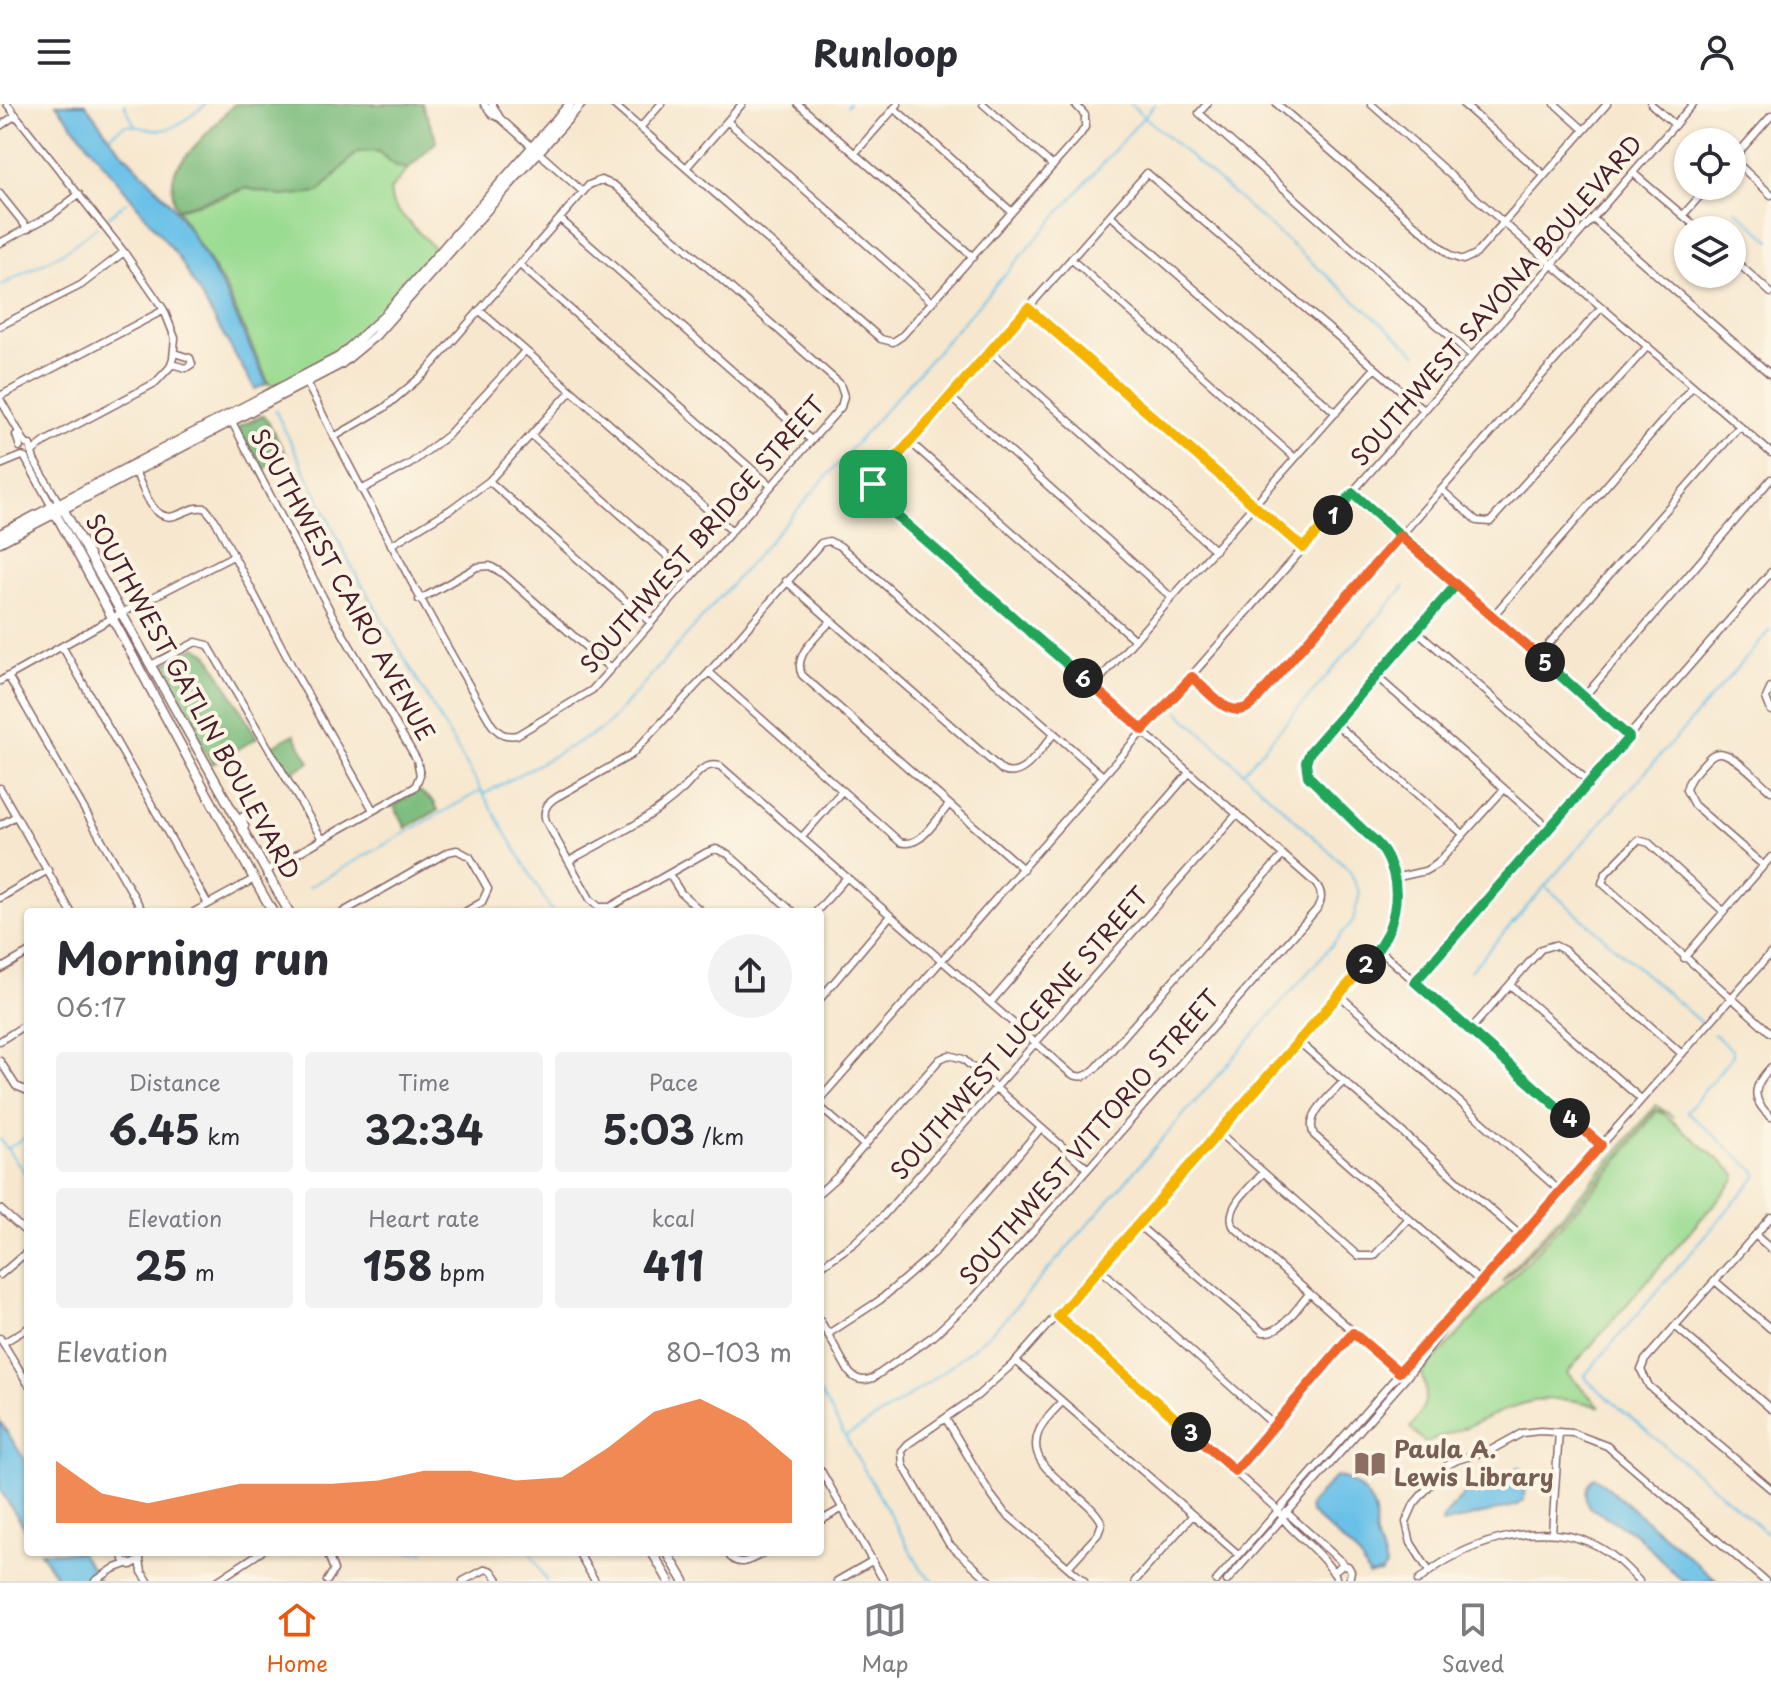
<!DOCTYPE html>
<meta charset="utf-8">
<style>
body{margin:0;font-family:"Playpen Sans",sans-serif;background:#f2f2f3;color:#2b2b33;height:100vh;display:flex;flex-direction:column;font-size:30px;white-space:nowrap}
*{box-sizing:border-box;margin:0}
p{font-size:26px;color:#7c7c81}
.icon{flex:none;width:44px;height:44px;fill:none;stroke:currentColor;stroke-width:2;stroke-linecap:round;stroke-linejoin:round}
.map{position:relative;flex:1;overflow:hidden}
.panel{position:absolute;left:24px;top:804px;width:800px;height:648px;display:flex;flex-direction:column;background:#fff;border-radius:8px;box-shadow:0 2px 6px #0004}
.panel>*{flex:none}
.controls{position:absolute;left:1674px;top:24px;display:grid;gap:16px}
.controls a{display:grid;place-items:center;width:72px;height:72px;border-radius:50%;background:#fff;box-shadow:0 2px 6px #0004;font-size:40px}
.pin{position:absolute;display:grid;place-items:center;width:68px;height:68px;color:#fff;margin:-34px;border-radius:16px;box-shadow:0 4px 12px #0006}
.km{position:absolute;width:40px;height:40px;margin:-20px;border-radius:50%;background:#222;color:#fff;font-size:22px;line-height:40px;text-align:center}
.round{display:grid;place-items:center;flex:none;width:84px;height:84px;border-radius:42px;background:#f2f2f3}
.summary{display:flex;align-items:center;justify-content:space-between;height:136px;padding:0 32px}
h1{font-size:44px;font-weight:700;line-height:60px}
.figures{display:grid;grid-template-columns:repeat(3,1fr);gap:12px;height:136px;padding:8px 32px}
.figures div{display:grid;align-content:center;border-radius:8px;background:#f2f2f3;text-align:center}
.figures b{font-size:40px;font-weight:700}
.figures small{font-size:22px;font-weight:400}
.figures p{font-size:22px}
.chart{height:224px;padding:16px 32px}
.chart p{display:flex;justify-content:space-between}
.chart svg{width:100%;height:144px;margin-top:8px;fill:#ea580c;opacity:.7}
header{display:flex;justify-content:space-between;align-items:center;height:104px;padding:0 32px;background:#fff;font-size:36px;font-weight:700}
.tabs{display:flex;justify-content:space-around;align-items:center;height:112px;border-top:2px solid #e1e1e2;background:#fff;font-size:22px;color:#7c7c81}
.tabs a{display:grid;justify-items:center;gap:4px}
.tabs .selected{color:#ea580c}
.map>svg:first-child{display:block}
.green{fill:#9bdc93;stroke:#727e5f;stroke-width:2}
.forest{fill:#7cbc7d;stroke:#636e54;stroke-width:2}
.water{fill:#6bc1e8;stroke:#5a708a;stroke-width:2}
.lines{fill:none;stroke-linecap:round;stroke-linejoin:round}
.stream{stroke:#6bc1e8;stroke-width:2}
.minor-casing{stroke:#876564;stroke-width:9}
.major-casing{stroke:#876564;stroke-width:11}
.minor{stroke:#fff;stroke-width:6}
.major{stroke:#fff;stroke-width:8}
.split-1-casing{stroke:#fff;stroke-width:16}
.split-2-casing{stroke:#fff;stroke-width:16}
.split-3-casing{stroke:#fff;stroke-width:16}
.split-4-casing{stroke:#fff;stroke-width:16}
.split-5-casing{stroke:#fff;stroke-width:16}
.split-6-casing{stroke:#fff;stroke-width:16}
.split-7-casing{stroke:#fff;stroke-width:16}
.split-1{stroke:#f5b400;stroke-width:10}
.split-2{stroke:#22a559;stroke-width:10}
.split-3{stroke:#f5b400;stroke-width:10}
.split-4{stroke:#f0652b;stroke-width:10}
.split-5{stroke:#22a559;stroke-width:10}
.split-6{stroke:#f0652b;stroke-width:10}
.split-7{stroke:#22a559;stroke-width:10}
.labels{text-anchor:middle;stroke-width:8;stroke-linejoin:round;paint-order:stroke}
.street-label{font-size:24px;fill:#4a1f2b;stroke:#fcf5e5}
.education-label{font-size:24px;font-weight:bold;fill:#785e54;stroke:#fcf5e5;text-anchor:start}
</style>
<header><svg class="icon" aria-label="menu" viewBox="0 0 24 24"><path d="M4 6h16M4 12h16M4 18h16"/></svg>Runloop<svg class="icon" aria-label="person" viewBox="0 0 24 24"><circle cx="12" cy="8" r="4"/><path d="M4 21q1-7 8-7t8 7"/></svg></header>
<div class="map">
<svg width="1771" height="1477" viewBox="0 0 1771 1477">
<rect width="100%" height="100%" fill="#fcf5e5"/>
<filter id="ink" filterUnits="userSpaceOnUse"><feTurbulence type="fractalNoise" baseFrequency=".0125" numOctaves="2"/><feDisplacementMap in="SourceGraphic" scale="16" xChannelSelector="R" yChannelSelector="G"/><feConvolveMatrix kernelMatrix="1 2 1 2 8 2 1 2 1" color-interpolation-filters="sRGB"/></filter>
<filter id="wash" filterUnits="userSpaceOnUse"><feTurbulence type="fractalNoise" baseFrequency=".006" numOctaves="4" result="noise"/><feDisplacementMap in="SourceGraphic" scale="32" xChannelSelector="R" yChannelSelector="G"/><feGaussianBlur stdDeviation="1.8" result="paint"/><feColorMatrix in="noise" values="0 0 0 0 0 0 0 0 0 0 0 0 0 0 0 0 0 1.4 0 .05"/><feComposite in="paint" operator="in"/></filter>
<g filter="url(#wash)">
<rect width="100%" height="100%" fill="#f7e7ce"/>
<path class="green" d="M 378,47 L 397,63 L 408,65 L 390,86 L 392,98 L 397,106 L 437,147 L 382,211 L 338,251 L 280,282 L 269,280 L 226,185 L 177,105 L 224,93 L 246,84 L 282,92 L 319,88 L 357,48 Z
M 1656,1001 L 1673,1013 L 1666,1008 L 1655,1006 L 1604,1071 L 1502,1178 L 1508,1169 L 1590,1080 Z
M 1657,1007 L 1664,1010 L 1731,1066 L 1736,1072 L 1735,1076 L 1567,1269 L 1600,1303 C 1545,1286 1522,1298 1473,1320 C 1458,1327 1442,1332 1426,1339 L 1410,1324 C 1423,1307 1432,1292 1421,1270 L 1606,1073 Z"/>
<path class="forest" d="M 234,0 L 422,0 L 437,37 L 408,65 C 394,62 388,57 378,47 L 357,48 L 319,88 L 282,92 L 246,84 L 177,105 C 172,95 171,78 175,67 C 178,58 224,12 234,0 Z
M 264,311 L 287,352 L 260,367 L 238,323 Z
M 196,543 L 208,550 L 257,634 L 212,660 L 159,563 Z
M 294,630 L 310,658 L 287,671 L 271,643 Z
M 418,686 L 434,698 L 438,706 L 406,724 L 394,702 Z"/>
<path class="water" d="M 56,0 L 85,0 L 115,40 L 167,95 L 190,127 L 224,186 L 267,280 L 255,285 L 179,154 Z
M 0,1317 L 28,1361 L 28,1429 L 0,1386 Z
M 1519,1363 L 1525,1369 L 1524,1396 L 1518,1401 L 1442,1420 L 1443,1414 L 1465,1389 L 1498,1377 Z
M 1336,1372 C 1350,1374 1371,1391 1374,1406 C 1377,1414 1374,1423 1376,1432 C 1378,1443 1385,1452 1386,1463 L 1381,1469 L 1368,1471 L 1360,1453 L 1311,1409 L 1309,1402 Z
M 1594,1373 L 1598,1375 L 1717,1477 L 1682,1477 L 1636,1430 L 1589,1403 C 1583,1395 1586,1380 1594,1373 Z
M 40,1448 L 80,1448 L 100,1477 L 59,1477 Z"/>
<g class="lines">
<path class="stream" d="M 124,0 L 134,20
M 1130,0 L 1417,250
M 847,2 L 849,0
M 109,32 L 125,21 C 136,21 147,26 159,26 C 177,25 192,11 206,0
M 1735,105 L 1771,137
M 108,113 L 127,98
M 0,182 L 64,148 L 97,123
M 275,306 L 354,467 L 552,808
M 1243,668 L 1405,482
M 484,690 L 602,625 L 610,618 L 1155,0
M 1545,782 L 1700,918
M 309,783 L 482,686
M 1470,867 L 1771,526
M 1714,930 L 1732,946 L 1733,951 L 1687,1008 L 1756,1068 L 1757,1072 L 1585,1271 L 1588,1277 L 1771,1432
M 0,1035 L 28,1073
M 8,1044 L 28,1032
M 820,1288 L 921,1465 L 934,1477
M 846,1332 C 904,1298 958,1261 1006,1214 L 1353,817 L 1360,789 L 1349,766 L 1179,608
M 403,1448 L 424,1448
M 530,1448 L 546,1477"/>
</g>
</g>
<g filter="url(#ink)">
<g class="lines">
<defs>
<path id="minor" d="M 7,0 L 124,148 L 164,206 L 175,234 L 173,254 L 170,263 L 155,279 L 46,337 L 33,347
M 484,0 L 493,11 L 500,14 L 583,88
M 492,0 L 500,14
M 613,0 L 881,235 L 893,238 L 902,232 L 1080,31 L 1085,23 L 1085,11 L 1075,0
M 798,0 L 973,153
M 983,0 L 1053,62
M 1207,0 L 1199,9 L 1472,252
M 1277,0 L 1451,152 L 1463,156 L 1476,150 L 1607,0
M 1371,0 L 1504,119 L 1771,349
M 1463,0 L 1544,71
M 1555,0 L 1584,26
M 1651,0 L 1675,21
M 894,4 L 1012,108
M 727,17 L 932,198
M 0,22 L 16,11
M 640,24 L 661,0
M 855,49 L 898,0
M 1733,55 L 1771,91
M 1732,56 L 1771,12
M 686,64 L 742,0
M 1633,69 L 1700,126
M 0,90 L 28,125
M 1110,111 L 1336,309
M 1683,111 L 1709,82
M 560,115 L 811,336
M 1593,115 L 1771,271
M 0,139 L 52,111 L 79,90
M 1732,154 L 1771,189
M 1071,155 L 1295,354
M 520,161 L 771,382
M 1028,204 L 1303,444
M 479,206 L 732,427
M 0,222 L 81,181 L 124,148
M 990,247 L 1215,446
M 171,260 L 186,264 L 192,260 L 190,254 L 174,249
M 305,276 C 365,393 426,508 492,621 C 500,630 504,633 517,631 L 592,586 L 841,303 L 844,292 L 840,280 L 614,81 L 601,76 L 589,81 L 423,271 L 384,304 L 334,333
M 0,292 L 164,206
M 950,293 L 1172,494
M 0,295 L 26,340
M 230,314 L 336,518 L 417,656 L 420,671 L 415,683 L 266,767
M 16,331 L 20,343
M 532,332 L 691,473
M 910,338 L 1135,536
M 30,341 L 34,356 L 59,399
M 25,354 L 52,403
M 0,361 L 22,352
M 135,367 C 143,383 152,418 174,412 C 186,409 192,402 205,404 L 215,416 L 296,570 L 373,706
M 489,377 L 651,519
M 361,386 L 410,360 L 448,331 L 525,247
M 1442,386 L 1477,417 L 1490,418 L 1648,242
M 1353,389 L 1629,633
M 391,441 L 451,405 L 489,377 L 571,287
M 786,477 L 1003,667 C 1024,676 1041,644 1054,630
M 419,496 L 477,463 L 490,462 L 502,469 L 611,565
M 1492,513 L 1693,282
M 831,517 C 819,531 792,551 802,571 L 1023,765
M 1416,526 L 1589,678
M 62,542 L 208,800
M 1538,552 L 1739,323
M 151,561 L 196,538 L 208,541 L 322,735
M 709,568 L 900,738 C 921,745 936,715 949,701
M 8,572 L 143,808
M 1376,572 L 1549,724
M 1192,573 C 1207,586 1229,617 1250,603 L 1602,203
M 0,577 L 114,513 L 233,452
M 1093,583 L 1375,264
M 1771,583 L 1766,594 L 1771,607
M 1584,593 L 1771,375
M 1335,619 L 1463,730
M 0,684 L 71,808
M 0,721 L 16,712
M 802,733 L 842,687
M 569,757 C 606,736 649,717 681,687 C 694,676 701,657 720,662 L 1070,969 C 1081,976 1087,972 1096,964 L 1283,751
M 1764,762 L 1694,701 L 1686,686 C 1688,675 1696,668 1704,659 C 1708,655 1712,649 1719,649 C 1733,648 1760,678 1771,687
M 669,770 L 681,789 L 702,808
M 1394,774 L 1425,767 L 1437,760 L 1504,685
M 0,794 L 48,766
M 194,808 L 254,775
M 343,808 L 448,748 L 457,746 L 470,753 L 488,785 L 482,798 L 465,808
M 793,808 L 728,750 L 716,745 L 707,748 L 610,803 L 599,803 L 590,795 L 546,717 C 542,706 547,699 557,693 L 631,651 L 709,568 L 821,439 L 829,437 L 840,442 L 1103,672
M 816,808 L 847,773
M 1724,808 L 1649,739 L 1638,736 L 1606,769 L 1602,779 L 1771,929
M 1379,846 L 1601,1041
M 1684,854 L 1771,753
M 0,865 L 28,849
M 1415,878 L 1771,468
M 1510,881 L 1641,995
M 1338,890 L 1560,1087
M 820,895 L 890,812
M 991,898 L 1189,669
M 1470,926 L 1541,845 L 1554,841 L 1564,846 L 1682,950
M 0,937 L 28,919
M 1298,937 L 1521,1132
M 0,957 L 16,982 L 28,987
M 1771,963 C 1753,982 1750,995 1771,1013
M 1344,977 C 1331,991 1304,1011 1314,1031 L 1481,1178
M 820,995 L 1693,0
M 820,1003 L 865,1042
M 1218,1028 L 1358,1152 L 1374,1152 L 1408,1115
M 1263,1069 C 1251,1083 1225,1102 1233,1122 L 1399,1268
M 820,1088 L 837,1073 L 940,955 L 949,951 L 963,955 L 1087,1064
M 0,1105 L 28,1130
M 1771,1113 L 1645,1256 L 1641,1266 L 1649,1282 L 1771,1385
M 1137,1120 L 1263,1228 C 1282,1230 1297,1203 1309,1190
M 1755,1131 L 1771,1145
M 820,1163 L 854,1139 L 882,1113 L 1237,710
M 1099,1164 L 1274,1321
M 0,1171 L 28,1147
M 1715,1177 L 1771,1225
M 1058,1212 L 1279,1407 C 1285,1425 1321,1446 1334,1470
M 820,1216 L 849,1268 C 855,1276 863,1278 873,1274 L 933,1232 L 975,1193 L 1316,806 C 1323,796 1323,787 1314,778 L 882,399 L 873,387 L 873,380 L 1147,69 L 1424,306
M 1675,1222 L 1771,1305
M 828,1230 L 880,1196 L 933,1150 L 1041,1024
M 0,1234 L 28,1280
M 3,1239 L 28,1224
M 1016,1257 L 1239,1451
M 1062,1298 C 1054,1307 1043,1316 1039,1327 C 1021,1367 1088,1388 1102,1419 L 1098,1430 L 1068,1463
M 946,1315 L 991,1391 L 1004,1408 L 1084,1477
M 820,1365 L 884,1477
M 1235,1367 L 1353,1229
M 1286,1408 L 1345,1461
M 820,1417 L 843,1404
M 1552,1429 L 1559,1328
M 123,1448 L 124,1456 L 131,1461 L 140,1456 L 140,1448
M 578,1448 L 595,1477
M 727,1448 C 737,1466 751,1456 765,1448
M 140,1456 L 142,1468 L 148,1477
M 1429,1467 L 1411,1439 L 1408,1427 L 1406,1418 L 1414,1400 L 1446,1362 L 1457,1356 L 1491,1346 L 1522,1329 L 1540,1327 L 1573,1329 L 1607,1342 L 1765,1477
M 95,1477 L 113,1465 L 127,1460
M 217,1477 L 261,1448
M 327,1477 L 334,1466 L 327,1448
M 463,1477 L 486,1465 L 492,1467 L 499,1477
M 837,1477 L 872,1457
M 990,1477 L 949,1440 L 903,1361 L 902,1347 L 908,1340 L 977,1292 L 1016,1257 L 1379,846 C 1426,763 1362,725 1308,672 L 1306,658 L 1310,648 L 1456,481
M 1135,1477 L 1192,1412
M 1216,1477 L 1452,1210
M 1227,1477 L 1406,1274 L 1463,1199 L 1521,1132 L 1771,849
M 1337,1477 L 1334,1467 L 1342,1461 L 1348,1462 L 1351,1467 L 1349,1477
M 1418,1477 C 1461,1439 1536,1415 1591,1439 C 1610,1447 1625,1462 1639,1477"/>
<path id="major" d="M 62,403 L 289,808
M 54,407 C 128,540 197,676 273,808
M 0,430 L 339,253 L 383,213 L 570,0
M 0,438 L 341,260 L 375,232 L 581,0
M 244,722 L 241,715 L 252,707
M 652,1448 L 669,1477
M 667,1448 L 684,1477"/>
</defs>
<use href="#minor" class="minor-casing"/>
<use href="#major" class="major-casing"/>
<use href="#minor" class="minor"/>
<use href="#major" class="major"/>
</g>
</g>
<g class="lines" filter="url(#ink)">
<defs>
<path id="split-1" d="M 873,380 L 1028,204 L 1303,444 L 1333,411"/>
<path id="split-2" d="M 1333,411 L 1353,389 L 1456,481 L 1310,648 L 1306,658 L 1308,672 C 1326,689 1343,707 1361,724 C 1368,731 1378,738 1383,746 C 1407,784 1395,829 1366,860"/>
<path id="split-3" d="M 1191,1328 L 1058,1212 L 1366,860"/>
<path id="split-4" d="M 1191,1328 L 1235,1367 L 1353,1229 L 1399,1268 L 1463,1199 L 1601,1041 L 1570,1014"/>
<path id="split-5" d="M 1545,558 L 1629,633 L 1415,878 L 1570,1014"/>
<path id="split-6" d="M 1083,574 L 1143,626 L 1192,573 C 1209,588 1232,621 1254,598 L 1400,432 L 1545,558"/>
<path id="split-7" d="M 873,380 L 873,387 L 882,399 L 1083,574"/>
</defs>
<use href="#split-1" class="split-1-casing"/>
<use href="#split-2" class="split-2-casing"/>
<use href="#split-3" class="split-3-casing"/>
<use href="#split-4" class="split-4-casing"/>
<use href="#split-5" class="split-5-casing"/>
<use href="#split-6" class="split-6-casing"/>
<use href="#split-7" class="split-7-casing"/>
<use href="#split-1" class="split-1"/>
<use href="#split-2" class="split-2"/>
<use href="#split-3" class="split-3"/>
<use href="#split-4" class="split-4"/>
<use href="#split-5" class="split-5"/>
<use href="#split-6" class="split-6"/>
<use href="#split-7" class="split-7"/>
</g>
<defs>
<symbol id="library-bare" viewBox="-9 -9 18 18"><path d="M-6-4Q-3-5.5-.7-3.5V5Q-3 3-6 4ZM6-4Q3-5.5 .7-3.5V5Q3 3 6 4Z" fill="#8d6e63" stroke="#fcf5e5" stroke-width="2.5" paint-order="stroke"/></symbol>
</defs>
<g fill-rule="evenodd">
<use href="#library-bare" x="1348" y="1338" width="44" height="44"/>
</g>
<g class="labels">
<g class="street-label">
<text transform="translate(1497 197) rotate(-49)" y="8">SOUTHWEST SAVONA BOULEVARD</text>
<text transform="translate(703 431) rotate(-49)" y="8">SOUTHWEST BRIDGE STREET</text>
<text transform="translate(342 481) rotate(61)" y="8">SOUTHWEST CAIRO AVENUE</text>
<text transform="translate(192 593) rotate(61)" y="8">SOUTHWEST GATLIN BOULEVARD</text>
<text transform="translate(1020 930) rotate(-49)" y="8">SOUTHWEST LUCERNE STREET</text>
<text transform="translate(1090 1034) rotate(-49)" y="8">SOUTHWEST VITTORIO STREET</text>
</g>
<g class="education-label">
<text x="1394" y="1354">Paula A.<tspan x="1394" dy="28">Lewis Library</tspan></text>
</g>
</g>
</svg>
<div class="controls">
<a><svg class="icon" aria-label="locate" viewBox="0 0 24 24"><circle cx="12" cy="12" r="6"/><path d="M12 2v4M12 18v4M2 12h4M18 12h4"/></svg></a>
<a><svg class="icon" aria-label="layers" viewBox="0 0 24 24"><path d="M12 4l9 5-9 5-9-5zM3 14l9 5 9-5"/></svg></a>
</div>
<div class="pin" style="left:873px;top:380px;background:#1e9e55"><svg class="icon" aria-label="arrive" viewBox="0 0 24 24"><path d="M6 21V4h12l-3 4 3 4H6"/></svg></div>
<b class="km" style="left:1333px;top:411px">1</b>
<b class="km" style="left:1366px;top:860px">2</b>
<b class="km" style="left:1191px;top:1328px">3</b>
<b class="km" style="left:1570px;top:1014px">4</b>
<b class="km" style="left:1545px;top:558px">5</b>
<b class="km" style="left:1083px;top:574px">6</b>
<section class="panel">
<div class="summary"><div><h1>Morning run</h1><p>06:17</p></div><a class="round"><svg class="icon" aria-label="share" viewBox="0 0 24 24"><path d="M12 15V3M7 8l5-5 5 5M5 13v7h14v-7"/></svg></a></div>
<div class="figures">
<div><p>Distance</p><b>6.45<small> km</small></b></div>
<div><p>Time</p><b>32:34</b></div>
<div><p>Pace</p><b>5:03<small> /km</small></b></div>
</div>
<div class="figures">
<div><p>Elevation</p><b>25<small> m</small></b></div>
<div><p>Heart rate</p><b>158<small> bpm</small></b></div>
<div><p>kcal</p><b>411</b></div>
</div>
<div class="chart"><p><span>Elevation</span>80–103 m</p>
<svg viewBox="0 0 160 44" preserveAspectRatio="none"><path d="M0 44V25L10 35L20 38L30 35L40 32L50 32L60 32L70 31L80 28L90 28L100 31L110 30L120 21L130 10L140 6L150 13L160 25V44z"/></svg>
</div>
</section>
</div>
<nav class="tabs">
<a class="selected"><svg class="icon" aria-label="home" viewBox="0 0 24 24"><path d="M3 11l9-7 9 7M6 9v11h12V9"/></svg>Home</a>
<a><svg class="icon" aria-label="map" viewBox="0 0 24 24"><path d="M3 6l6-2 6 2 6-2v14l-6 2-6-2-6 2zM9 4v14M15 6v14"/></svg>Map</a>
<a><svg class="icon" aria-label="saved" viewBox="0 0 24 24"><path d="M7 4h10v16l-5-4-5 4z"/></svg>Saved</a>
</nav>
